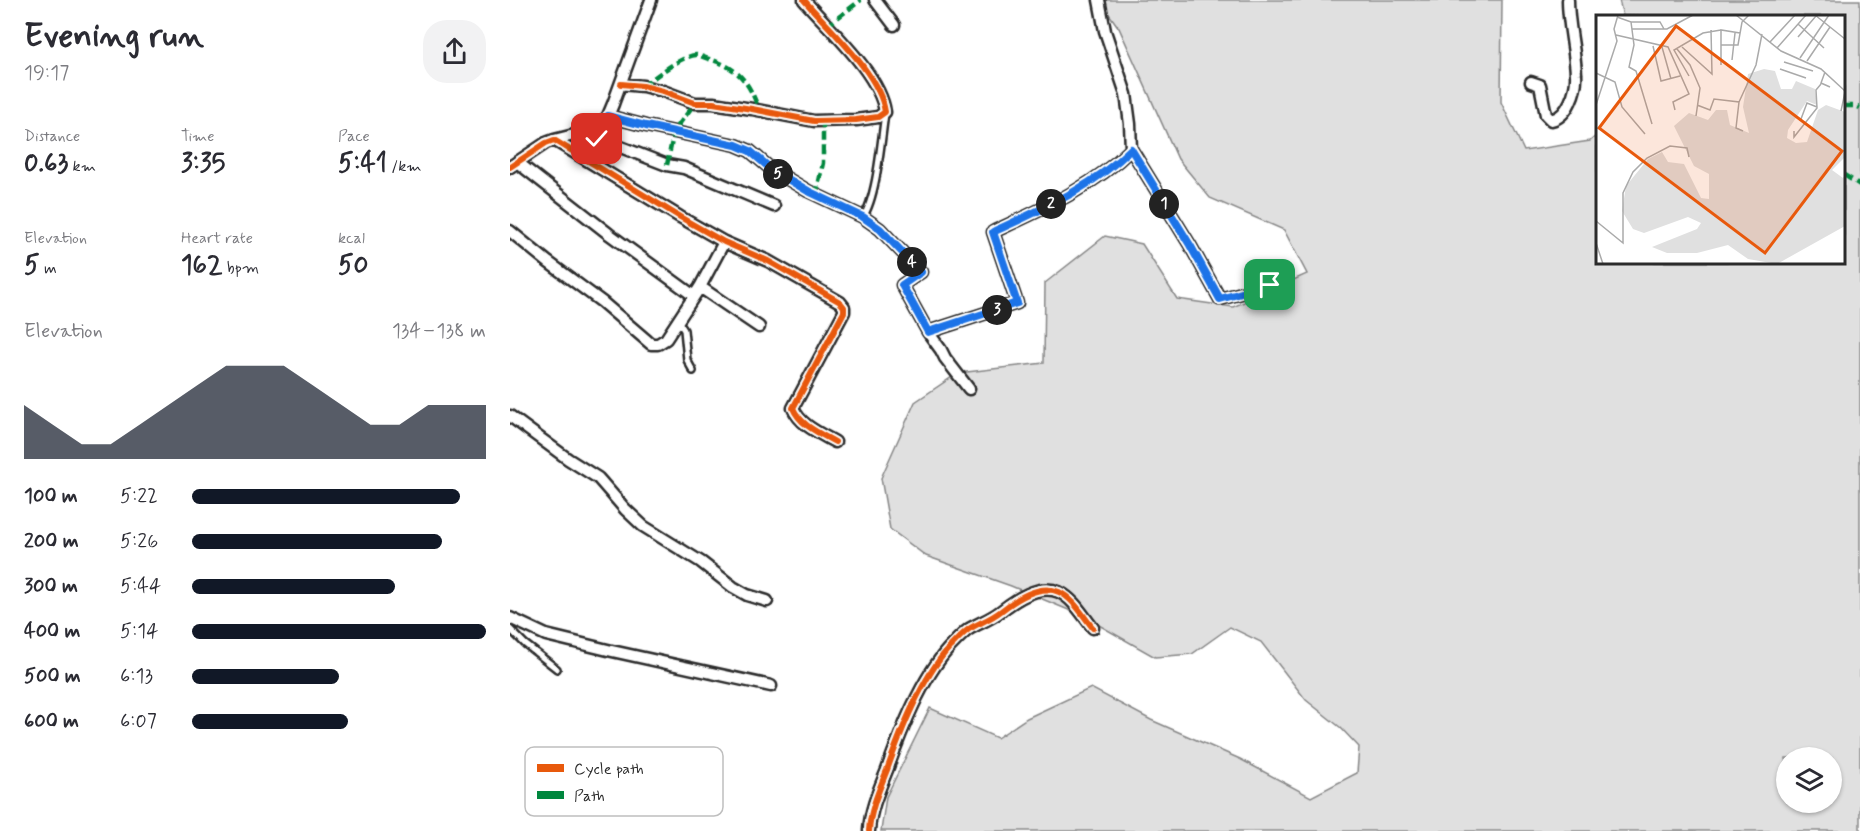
<!DOCTYPE html>
<meta charset="utf-8">
<style>
body{margin:0;font-family:Mynerve,sans-serif;background:#f2f2f3;color:#2b2b33;height:100vh;display:flex;flex-direction:column;font-size:22px;white-space:nowrap}
*{box-sizing:border-box;margin:0}
p{font-size:20px;color:#7c7c81}
.icon{flex:none;width:33px;height:33px;fill:none;stroke:currentColor;stroke-width:2;stroke-linecap:round;stroke-linejoin:round}
.map{position:relative;flex:1;overflow:hidden}
.details{display:flex;flex-direction:column;background:#fff;width:510px}
.details>*{flex:none}
.tools{position:absolute;left:1266px;top:747px;display:grid;gap:12px}
.tools a{display:grid;place-items:center;width:66px;height:66px;border-radius:50%;background:#fff;box-shadow:0 2px 4px #0004;font-size:30px}
.pin{position:absolute;display:grid;place-items:center;width:51px;height:51px;color:#fff;margin:-26px;border-radius:12px;box-shadow:0 3px 9px #0006}
.km{position:absolute;width:30px;height:30px;margin:-15px;border-radius:50%;background:#222;color:#fff;font-size:16px;line-height:30px;text-align:center}
.round{display:grid;place-items:center;flex:none;width:63px;height:63px;border-radius:24px;background:#f2f2f3}
.headline{display:flex;align-items:center;justify-content:space-between;height:102px;padding:0 24px}
h1{font-size:33px;font-weight:700;line-height:45px}
.figures{display:grid;grid-template-columns:repeat(3,1fr);gap:9px;height:102px;padding:6px 24px}
.figures div{display:grid;align-content:center}
.figures b{font-size:26px;font-weight:700}
.figures small{font-size:16px;font-weight:400}
.figures p{font-size:16px}
.chart{height:168px;padding:12px 24px}
.chart p{display:flex;justify-content:space-between}
.chart svg{width:100%;height:108px;margin-top:6px;fill:#111827;opacity:.7}
ul{padding:0 24px;list-style:none;font-size:20px}
li{display:grid;grid-template-columns:96px 72px 1fr;align-items:center;height:45px}
li i{height:15px;border-radius:8px;background:#111827}
main{display:flex;flex:1;min-height:0}
.map>svg:first-child{display:block}
.green{fill:#e0e0e0;stroke:#868686;stroke-width:1.5;fill-rule:evenodd}
.lines{fill:none;stroke-linecap:round;stroke-linejoin:round}
.service-casing{stroke:#2b2b2b;stroke-width:10}
.minor-casing{stroke:#2b2b2b;stroke-width:15}
.service{stroke:#fff;stroke-width:5}
.minor{stroke:#fff;stroke-width:10}
.quiet{stroke:#00873e;stroke-width:4.5;stroke-dasharray:9 4.5;stroke-linecap:butt}
.cycleway-casing{stroke:#fff;stroke-width:10}
.cycleway{stroke:#e8590c;stroke-width:6}
.route-casing{stroke:#fff;stroke-width:12}
.route{stroke:#1a73e8;stroke-width:8}
.inset-road{fill:none;stroke:#aaa;stroke-width:1.5}
.view{fill:#e8590c;fill-opacity:0.15;stroke:#e8590c;stroke-width:3}
.inset-edge{fill:none;stroke:#2b2b2b;stroke-width:3}
.key{fill:#fff;stroke:#bfbfbf;stroke-width:1.5}
.key-label{font-size:16px;fill:#2b2b2b}
</style>
<main>
<section class="details">
<div class="headline"><div><h1>Evening run</h1><p>19:17</p></div><a class="round"><svg class="icon" aria-label="share" viewBox="0 0 24 24"><path d="M12 15V3M7 8l5-5 5 5M5 13v7h14v-7"/></svg></a></div>
<div class="figures">
<div><p>Distance</p><b>0.63<small> km</small></b></div>
<div><p>Time</p><b>3:35</b></div>
<div><p>Pace</p><b>5:41<small> /km</small></b></div>
</div>
<div class="figures">
<div><p>Elevation</p><b>5<small> m</small></b></div>
<div><p>Heart rate</p><b>162<small> bpm</small></b></div>
<div><p>kcal</p><b>50</b></div>
</div>
<div class="chart"><p><span>Elevation</span>134–138 m</p>
<svg viewBox="0 0 160 44" preserveAspectRatio="none"><path d="M0 44V22L10 30L20 38L30 38L40 30L50 22L60 14L70 6L80 6L90 6L100 14L110 22L120 30L130 30L140 22L150 22L160 22V44z"/></svg>
</div>
<ul>
<li><b>100 m</b>5:22<i style="width:91%"></i></li>
<li><b>200 m</b>5:26<i style="width:85%"></i></li>
<li><b>300 m</b>5:44<i style="width:69%"></i></li>
<li><b>400 m</b>5:14<i style="width:100%"></i></li>
<li><b>500 m</b>6:13<i style="width:50%"></i></li>
<li><b>600 m</b>6:07<i style="width:53%"></i></li>
</ul>
</section>
<div class="map">
<svg width="1350" height="831" viewBox="0 0 1350 831">
<rect width="100%" height="100%" fill="#fff"/>
<filter id="ink" filterUnits="userSpaceOnUse"><feTurbulence type="fractalNoise" baseFrequency=".0167" numOctaves="2"/><feDisplacementMap in="SourceGraphic" scale="12" xChannelSelector="R" yChannelSelector="G"/><feConvolveMatrix kernelMatrix="1 2 1 2 8 2 1 2 1" color-interpolation-filters="sRGB"/></filter>
<g filter="url(#ink)">
<path class="green" d="M 589,0 L 992,0 L 991,102 L 1014,151 L 1080,141 L 1087,135 L 1088,262 L 1334,262 L 1334,16 L 1113,16 L 1109,0 L 1350,0 L 1350,831 L 371,831 L 376,797 L 420,708 L 487,738 L 517,718 L 581,688 L 641,720 L 730,759 L 801,797 L 847,773 L 849,747 L 831,728 L 796,700 L 751,642 L 720,627 L 682,654 L 645,657 L 573,616 L 501,586 L 416,556 L 380,529 L 371,478 L 405,402 L 448,373 L 534,363 L 535,283 L 595,236 L 632,244 L 667,299 L 723,307 L 797,274 L 774,230 L 700,198 L 668,159 L 609,28 ZM 1276,758 L 1322,758 L 1322,802 L 1276,802 Z"/>
<g class="lines">
<defs>
<path id="service" d="M 353,217 C 367,197 371,140 375,114
M 168,321 L 174,330 L 177,360 L 183,371
M 0,629 L 15,644 L 47,669"/>
<path id="minor" d="M 141,0 L 103,104 L 98,116 L 84,132 L 85,137 L 157,165 L 174,168 L 264,206
M 365,0 L 384,25
M 589,0 L 595,31 L 616,94 L 620,124 L 621,149
M 1021,82 L 1030,85 L 1036,115 L 1041,120 C 1058,117 1067,90 1066,74 C 1065,49 1058,25 1058,0
M 111,84 L 133,86 L 153,91 L 185,103 L 203,103 L 242,109 L 304,121 L 346,120 L 368,117 L 375,112 C 370,74 319,29 294,0
M 98,116 L 136,126 L 226,145 L 240,151 L 261,169 L 298,191 L 353,217 L 370,229 L 411,272 L 392,285 L 418,332 L 431,350 L 435,358 L 459,389
M 44,140 L 68,134 L 84,134
M 7,162 L 99,234 L 184,296
M 0,167 L 36,143 L 44,140 L 170,217 L 214,242 L 258,261 L 330,302 L 334,307 L 334,312 L 283,408 C 290,425 309,433 325,442
M 0,231 L 38,262 L 92,302 L 141,344 L 148,344 L 156,339 L 190,287 L 214,242
M 190,287 L 249,327
M 418,332 L 507,303 L 483,232 C 532,209 582,188 621,149 L 680,245 L 710,299 L 760,285
M 0,416 L 58,459 L 88,478 L 115,509 L 133,526 L 191,562 L 223,587 L 237,595 L 257,601
M 0,618 L 36,635 L 102,651 L 261,686
M 359,831 C 360,810 369,790 377,770 C 391,731 411,679 439,648 C 445,642 452,634 459,629 C 469,623 481,619 491,611 C 505,600 529,583 549,592 C 564,599 573,616 583,628"/>
</defs>
<use href="#service" class="service-casing"/>
<use href="#minor" class="minor-casing"/>
<use href="#service" class="service"/>
<use href="#minor" class="minor"/>
<path class="quiet" d="M 317,26 L 351,0
M 133,86 C 145,77 171,56 186,55 C 189,55 195,58 199,59 C 229,68 239,82 249,110
M 1334,106 L 1346,106 L 1350,108
M 157,165 L 164,131 L 185,103
M 1334,175 L 1350,185
M 306,195 L 313,163 L 313,121"/>
<defs>
<path id="cycleway" d="M 111,84 L 133,86 L 153,91 L 185,103 L 203,103 L 242,109 L 304,121 L 346,120 L 368,117 L 375,112 C 370,74 319,29 294,0
M 0,167 L 36,143 L 44,140 L 170,217 L 214,242 L 258,261 L 330,302 L 334,307 L 334,312 L 283,408 C 290,425 309,433 325,442
M 418,332 L 507,303 L 483,232 C 532,209 582,188 621,149 L 680,245 L 710,299 L 760,285
M 359,831 C 360,810 369,790 377,770 C 391,731 411,679 439,648 C 445,642 452,634 459,629 C 469,623 481,619 491,611 C 505,600 529,583 549,592 C 564,599 573,616 583,628"/>
</defs>
<use href="#cycleway" class="cycleway-casing"/>
<use href="#cycleway" class="cycleway"/>
</g>
</g>
<g class="lines" filter="url(#ink)">
<defs>
<path id="route" d="M 87,139 L 85,137 L 84,132 L 98,116 L 136,126 L 226,145 L 240,151 L 261,169 L 298,191 L 353,217 L 370,229 L 411,272 L 392,285 L 418,332 L 507,303 L 483,232 C 532,209 582,188 621,149 L 680,245 L 710,299 L 760,285"/>
</defs>
<use href="#route" class="route-casing"/>
<use href="#route" class="route"/>
</g>
<g transform="translate(1086 15)">
<rect width="249" height="249" fill="#fff"/>
<path d="M 168,54 L 179,56 L 185,74 L 196,74 L 200,66 L 219,74 L 221,90 L 211,86 L 192,115 L 191,123 L 200,128 L 211,127 L 222,95 L 230,90 L 249,97 L 249,142 L 236,155 L 247,163 L 249,160 L 249,211 L 181,249 L 152,244 L 132,230 L 101,238 L 71,238 L 56,232 L 101,214 L 105,208 L 92,202 L 48,218 L 37,214 L 26,196 L 30,171 L 52,144 L 66,137 L 72,147 L 88,149 L 105,183 L 113,184 L 113,159 L 98,151 L 78,111 L 93,98 L 112,105 L 120,95 L 131,95 L 134,110 L 153,118 L 147,92 L 152,59 Z" fill="#e0e0e0"/>
<path class="inset-road" d="M 140,0 L 185,36 L 225,54 L 249,76M 219,0 L 249,24M 21,2 L 35,7 L 64,7 L 68,14M 35,7 L 38,30 L 33,52 L 40,56 L 56,109M 202,9 L 228,33M 36,14 L 71,14 L 97,0M 144,18 L 125,15 L 125,30 L 142,30 L 146,7 L 153,0M 20,20 L 72,32 L 93,79 L 77,87 L 79,95M 202,22 L 220,1M 174,27 L 199,0M 125,30 L 125,50M 57,31 L 65,66 L 84,61M 66,32 L 75,64M 86,32 L 116,59 L 115,15M 181,33 L 210,0M 81,34 L 94,50 L 104,73 L 100,101M 204,43 L 233,0M 136,45 L 139,18M 211,46 L 234,12M 188,47 L 217,56M 184,54 L 210,63M 229,57 L 225,68 L 234,72M 0,58 L 19,67 L 26,92 L 49,119M 93,61 L 78,35 L 107,18 L 125,15M 143,87 L 160,50 L 166,19M 0,90 L 21,26 L 18,14 L 22,0M 101,90 L 114,95 L 118,84 L 143,87 L 140,113 L 147,116M 245,96 L 249,77M 205,104 L 211,88 L 221,92M 198,116 L 198,122 L 221,93 L 220,75 L 225,69M 0,206 L 27,228 L 27,178 L 37,157 L 51,143 L 74,131 L 91,133 L 93,142M 0,228 L 7,249"/>
<path class="view" d="M 80,11 L 246,136 L 169,238 L 3,113 Z"/>
<rect width="249" height="249" class="inset-edge"/>
</g>
<rect x="15" y="747" width="198" height="69" rx="9" class="key"/>
<rect x="27" y="764" width="27" height="8" fill="#e8590c"/>
<rect x="27" y="791" width="27" height="8" fill="#00873e"/>
<g class="key-label">
<text x="64" y="774">Cycle path</text>
<text x="64" y="801">Path</text>
</g>
</svg>
<div class="tools">
<a><svg class="icon" aria-label="layers" viewBox="0 0 24 24"><path d="M12 4l9 5-9 5-9-5zM3 14l9 5 9-5"/></svg></a>
</div>
<div class="pin" style="left:760px;top:285px;background:#1e9e55"><svg class="icon" aria-label="arrive" viewBox="0 0 24 24"><path d="M6 21V4h12l-3 4 3 4H6"/></svg></div>
<div class="pin" style="left:87px;top:139px;background:#d93025"><svg class="icon" aria-label="check" viewBox="0 0 24 24"><path d="M5 12l5 5 9-10"/></svg></div>
<b class="km" style="left:654px;top:204px">1</b>
<b class="km" style="left:541px;top:204px">2</b>
<b class="km" style="left:487px;top:310px">3</b>
<b class="km" style="left:402px;top:262px">4</b>
<b class="km" style="left:268px;top:174px">5</b>
</div>
</main>
